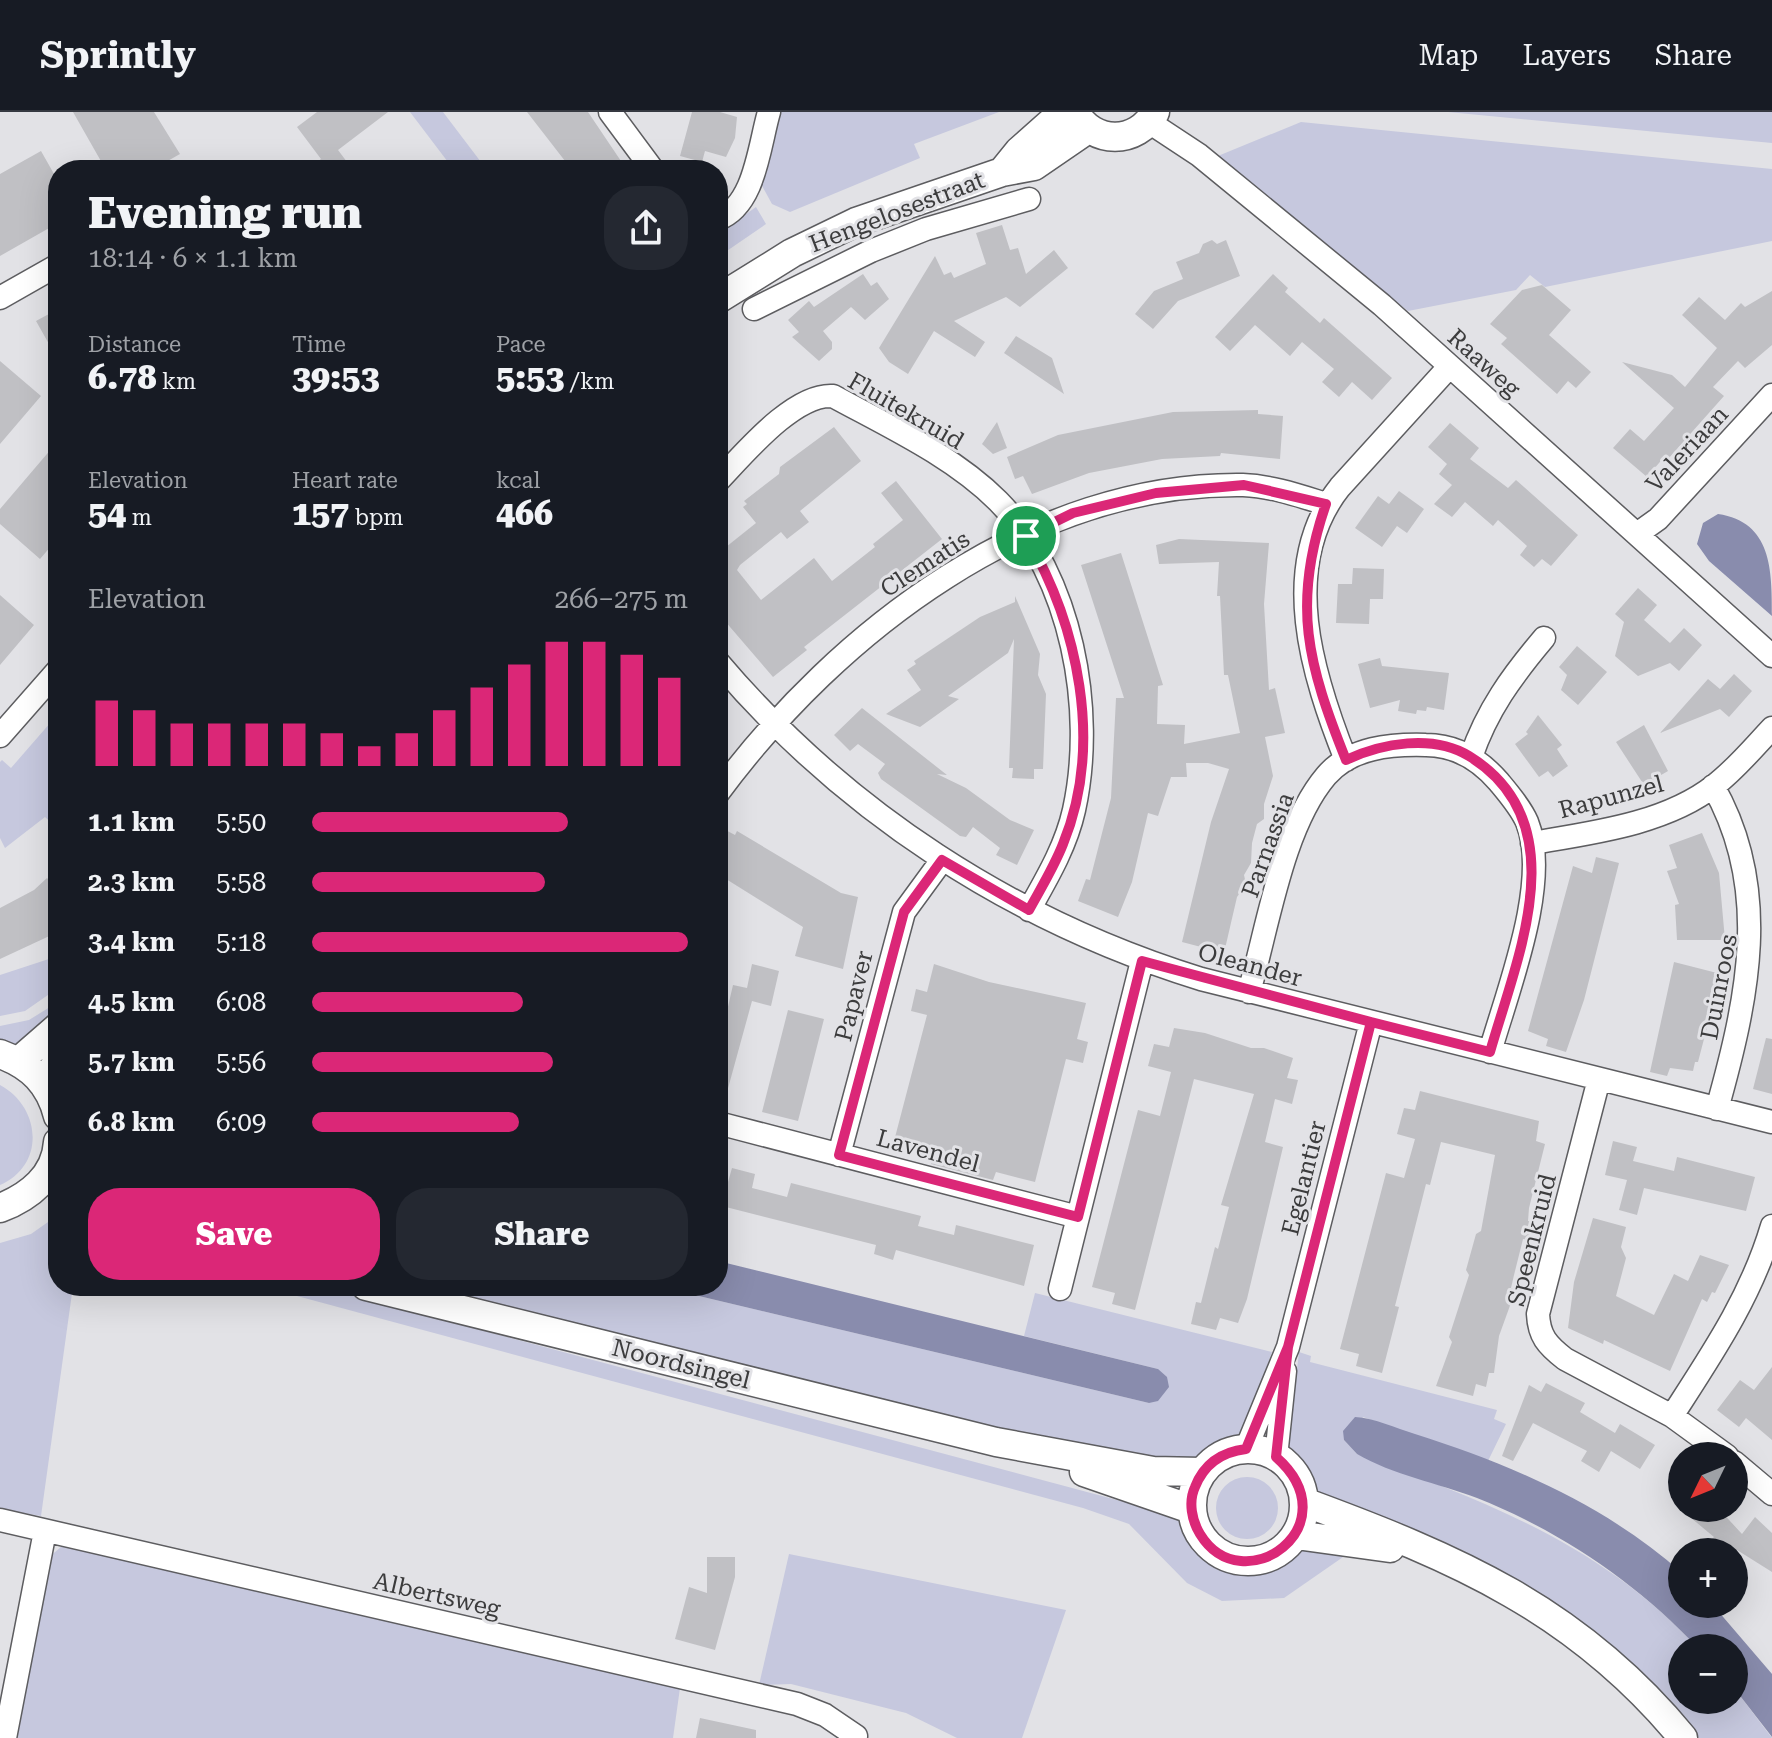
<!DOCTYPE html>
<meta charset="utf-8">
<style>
body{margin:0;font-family:"Roboto Serif",serif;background:#242831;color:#f1f3f6;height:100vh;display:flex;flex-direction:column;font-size:30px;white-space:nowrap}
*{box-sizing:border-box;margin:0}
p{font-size:26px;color:#9ea1a6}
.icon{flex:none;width:44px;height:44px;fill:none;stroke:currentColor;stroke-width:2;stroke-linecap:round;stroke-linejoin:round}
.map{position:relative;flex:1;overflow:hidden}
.details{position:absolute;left:48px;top:48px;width:680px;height:1136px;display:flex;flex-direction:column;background:#171b24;border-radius:32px;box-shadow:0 8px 32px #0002}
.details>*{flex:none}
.needle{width:52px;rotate:227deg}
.tools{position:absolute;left:1668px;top:1330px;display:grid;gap:16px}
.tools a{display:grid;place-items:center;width:80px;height:80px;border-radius:50%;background:#171b24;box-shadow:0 8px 32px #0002;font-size:40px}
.pin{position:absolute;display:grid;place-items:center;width:68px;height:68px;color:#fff;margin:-34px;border:4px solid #fff;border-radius:50%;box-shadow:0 2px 8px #0007}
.round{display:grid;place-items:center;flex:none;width:84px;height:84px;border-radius:32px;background:#242831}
.summary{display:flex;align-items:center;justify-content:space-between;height:136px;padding:0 40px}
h1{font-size:44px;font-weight:800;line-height:60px}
.metrics{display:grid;grid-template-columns:repeat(3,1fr);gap:12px;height:136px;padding:8px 40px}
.metrics div{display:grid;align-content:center}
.metrics b{font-size:34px;font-weight:800}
.metrics small{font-size:22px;font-weight:400}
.metrics p{font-size:22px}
.chart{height:224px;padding:16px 40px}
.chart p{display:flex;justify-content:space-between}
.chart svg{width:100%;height:144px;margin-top:8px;stroke:#db2777;stroke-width:6}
.button{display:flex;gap:16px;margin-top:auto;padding:16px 40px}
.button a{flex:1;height:92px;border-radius:32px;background:#db2777;color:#fff;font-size:32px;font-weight:800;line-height:92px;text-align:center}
.button a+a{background:#242831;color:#f1f3f6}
ul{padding:0 40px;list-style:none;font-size:26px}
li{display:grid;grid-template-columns:128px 96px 1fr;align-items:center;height:60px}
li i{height:20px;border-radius:10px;background:#db2777}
header{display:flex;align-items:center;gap:48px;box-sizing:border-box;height:112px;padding:0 40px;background:#171b24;border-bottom:2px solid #363941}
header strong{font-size:38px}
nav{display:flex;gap:44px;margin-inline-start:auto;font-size:28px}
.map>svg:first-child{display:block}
.green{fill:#c6c8de}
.water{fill:#898cad}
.building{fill:#c0c0c4}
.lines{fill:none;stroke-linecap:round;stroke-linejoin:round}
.minor-casing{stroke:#5d5d60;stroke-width:25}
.major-casing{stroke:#5d5d60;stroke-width:31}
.minor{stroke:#fff;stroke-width:22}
.major{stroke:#fff;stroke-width:28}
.route-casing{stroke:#fff;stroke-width:16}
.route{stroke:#db2777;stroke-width:10}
.labels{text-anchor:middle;stroke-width:6;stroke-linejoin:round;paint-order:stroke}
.street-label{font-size:24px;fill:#3c3c3d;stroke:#e2e2e6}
</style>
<header>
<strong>Sprintly</strong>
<nav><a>Map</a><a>Layers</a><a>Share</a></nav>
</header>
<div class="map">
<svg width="1772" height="1626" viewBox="0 0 1772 1626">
<rect width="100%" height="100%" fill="#e2e2e6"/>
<path class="green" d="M 410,0 L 443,0 L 487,58 L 454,58 Z
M 777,0 L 999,0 L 914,32 L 920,46 L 790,100 L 772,92 L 760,70 Z
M 1448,0 L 1772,0 L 1772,31 Z
M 1301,10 L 1772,57 L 1772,129 L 1545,175 L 1530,163 L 1516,178 L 1408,199 L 1213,46 Z
M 756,95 L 766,112 L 718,145 L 718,122 Z
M 58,602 L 58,717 L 45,705 L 5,736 L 0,726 L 0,650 L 2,648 L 11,656 Z
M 58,844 L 58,876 L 25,899 L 0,904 L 0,863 Z
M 58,890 L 58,904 L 28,933 L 0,937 L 0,914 L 29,908 Z
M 0,973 C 41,995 46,1053 0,1073 Z
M 58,1103 L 58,1174 L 73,1174 L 41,1404 L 0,1397 L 0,1131 L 31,1122 Z
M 260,1174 L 316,1174 L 1173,1403 C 1187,1410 1189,1417 1198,1429 C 1232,1472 1268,1455 1309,1433 L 1346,1443 L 1284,1486 L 1222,1489 L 1187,1471 L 1129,1412 L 1083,1396 Z
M 400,1174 L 657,1174 L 1149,1291 L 1158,1257 L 1024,1224 L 1035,1181 L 1272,1240 L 1242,1322 L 1196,1353 L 1073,1339 Z
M 1299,1240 L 1311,1244 L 1310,1250 L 1497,1298 L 1494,1307 L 1506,1312 L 1488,1349 L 1363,1305 L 1344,1328 L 1357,1342 C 1487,1390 1601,1432 1698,1536 L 1682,1536 L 1682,1588 L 1734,1588 L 1734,1576 L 1772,1626 L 1699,1626 L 1655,1577 L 1313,1382 L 1291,1342 L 1289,1328 Z
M1216 1396a31 31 0 1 1 62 0a31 31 0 1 1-62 0Z
M 62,1434 L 680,1576 L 673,1626 L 13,1626 L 47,1447 Z
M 789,1442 L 1066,1498 L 1022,1626 L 957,1626 L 906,1601 L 791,1572 L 759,1573 Z"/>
<path class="water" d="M 1718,402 C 1772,410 1772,458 1772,504 L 1709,449 L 1697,432 L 1703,411 Z
M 718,1149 L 1158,1257 L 1167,1265 L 1169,1275 L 1158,1289 L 1149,1291 L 657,1174 L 718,1174 Z
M 1355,1305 C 1375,1306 1395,1316 1415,1322 C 1510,1352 1607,1394 1682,1461 L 1682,1492 L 1712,1492 L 1772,1562 L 1772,1625 L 1734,1576 L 1734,1536 L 1698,1536 C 1637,1471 1560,1419 1477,1386 C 1438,1371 1393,1363 1357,1342 L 1344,1328 L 1343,1319 Z"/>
<path class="building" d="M 73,0 L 154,0 L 180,42 L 157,55 L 155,50 L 142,58 L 106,58 Z
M 317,0 L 388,0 L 338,38 L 353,58 L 306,58 L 321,47 L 297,15 Z
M 527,0 L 588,0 L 627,58 L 572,58 Z
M 692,0 L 720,0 L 737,5 L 735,26 L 726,45 L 705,39 L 702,50 L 680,44 Z
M 41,39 L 58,69 L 58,111 L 0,144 L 0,62 Z
M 1002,113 L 1010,138 L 1018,136 L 1026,162 L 1054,138 L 1068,156 L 1020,195 L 1006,185 L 954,209 L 985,230 L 975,245 L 934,219 L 908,262 L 889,250 L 879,236 L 935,144 L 944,163 L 951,160 L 954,166 L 986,152 L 976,121 Z
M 1212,128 L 1217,132 L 1226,128 L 1240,164 L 1178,189 L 1153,217 L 1135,202 L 1154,179 L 1183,167 L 1176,150 L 1199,141 L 1203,132 Z
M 863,162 L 871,174 L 877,170 L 889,187 L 865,208 L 851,195 L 823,219 L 832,230 L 832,237 L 819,249 L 792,225 L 799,220 L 788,208 L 809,189 L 814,195 Z
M 1273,162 L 1288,176 L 1285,180 L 1320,211 L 1324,206 L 1392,266 L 1372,288 L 1352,270 L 1339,285 L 1322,270 L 1334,257 L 1302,230 L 1290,244 L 1255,213 L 1230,239 L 1215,225 Z
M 1542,173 L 1571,198 L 1549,223 L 1591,260 L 1576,276 L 1568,269 L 1557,282 L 1501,232 L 1507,226 L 1490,212 L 1522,178 Z
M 1772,179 L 1772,233 L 1745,256 L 1738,249 L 1713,275 L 1724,284 L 1668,347 L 1665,344 L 1647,365 L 1613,336 L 1630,317 L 1644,329 L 1674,296 L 1622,250 L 1672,263 L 1685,275 L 1717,236 L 1682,203 L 1699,185 L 1725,208 L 1741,191 L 1745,195 Z
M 58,197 L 58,248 L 36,209 Z
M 1016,224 L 1052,246 L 1064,282 L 1004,241 Z
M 0,249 L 41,284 L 0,332 Z
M 1258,298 L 1258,302 L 1283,304 L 1280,347 L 1221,341 L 1220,344 L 1162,347 L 1089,361 L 1032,382 L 1023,364 L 1015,367 L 1007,345 L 1058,323 L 1173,300 Z
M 997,310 L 1007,336 L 993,342 L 982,332 Z
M 1450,311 L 1479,336 L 1470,347 L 1508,376 L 1516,368 L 1578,423 L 1551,454 L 1542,447 L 1534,455 L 1520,443 L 1527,434 L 1498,408 L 1493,414 L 1465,390 L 1452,405 L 1434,392 L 1452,373 L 1439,362 L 1447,352 L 1428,335 Z
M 834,315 L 861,349 L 800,399 L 809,410 L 787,427 L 781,420 L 740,453 L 737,458 L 761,488 L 814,446 L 832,469 L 875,435 L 873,432 L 903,408 L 881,381 L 896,369 L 942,427 L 804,535 L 807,538 L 773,565 L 718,501 L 718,477 L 726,471 L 723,469 L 718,473 L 718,434 L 721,439 L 756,411 L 743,395 L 747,392 L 744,389 L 779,362 L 780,355 Z
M 58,329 L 58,426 L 40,447 L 0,412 L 0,397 Z
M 1399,379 L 1424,397 L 1407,421 L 1397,414 L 1382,435 L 1355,416 L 1378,384 L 1389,392 Z
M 1179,427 L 1269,431 L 1264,492 L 1269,578 L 1275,576 L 1285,621 L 1265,625 L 1273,664 L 1264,692 L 1264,707 L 1257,712 L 1252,731 L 1251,751 L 1244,763 L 1246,772 L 1237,785 L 1224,841 L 1182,830 L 1211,710 L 1229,657 L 1208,651 L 1186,651 L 1187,665 L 1171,665 L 1158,704 L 1148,701 L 1132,770 L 1118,805 L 1078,789 L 1086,767 L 1090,768 L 1111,686 L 1116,586 L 1124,586 L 1081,453 L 1121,441 L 1163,573 L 1158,574 L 1157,612 L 1185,613 L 1184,632 L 1240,621 L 1228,563 L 1224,563 L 1220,484 L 1217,484 L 1219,450 L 1159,452 L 1156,433 Z
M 1353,456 L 1384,457 L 1383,487 L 1370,487 L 1369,512 L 1336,511 L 1338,472 L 1352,472 Z
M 1638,476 L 1657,493 L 1644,508 L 1670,531 L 1684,516 L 1702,533 L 1679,559 L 1670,551 L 1638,564 L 1615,544 L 1624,510 L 1615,502 Z
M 0,483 L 34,513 L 0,553 Z
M 1015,484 L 1040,542 L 1038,563 L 1046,582 L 1043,657 L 1034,657 L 1034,667 L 1012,666 L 1013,656 L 1009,656 L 1014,527 L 1008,541 L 948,584 L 959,587 L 920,615 L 886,602 L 921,578 L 907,558 L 916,552 L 914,549 L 980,505 L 1015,490 Z
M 1577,534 L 1607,560 L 1578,593 L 1561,578 L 1567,563 L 1559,555 Z
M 1380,546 L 1382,554 L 1449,561 L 1444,598 L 1427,595 L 1426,599 L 1417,598 L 1416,602 L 1398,599 L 1400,588 L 1370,596 L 1358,552 Z
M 1734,562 L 1752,579 L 1729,605 L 1720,597 L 1660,621 L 1708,567 L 1720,577 Z
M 862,596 L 947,663 L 937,662 L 966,676 L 1010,708 L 1034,718 L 1017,753 L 996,743 L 1000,736 L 973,715 L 966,725 L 960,724 L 881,667 L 878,661 L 885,652 L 858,632 L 850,639 L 834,623 Z
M 1538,603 L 1562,633 L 1557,637 L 1568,654 L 1553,665 L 1548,659 L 1539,665 L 1515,632 L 1528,622 L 1526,620 Z
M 1644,613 L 1668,659 L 1644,673 L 1616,630 Z
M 718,714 L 735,723 L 737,719 L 841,781 L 858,785 L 843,857 L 795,844 L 803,815 L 718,762 Z
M 1702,721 L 1719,761 L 1725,828 L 1677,828 L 1675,793 L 1679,792 L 1667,759 L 1677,756 L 1669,733 Z
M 1596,745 L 1619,751 L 1584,888 L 1566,940 L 1546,934 L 1548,927 L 1528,919 L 1573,754 L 1592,761 Z
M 47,766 L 58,778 L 58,820 L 0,847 L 0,796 L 34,778 Z
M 1674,850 L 1721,862 L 1698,950 L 1695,950 L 1693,959 L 1670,956 L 1667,964 L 1650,960 Z
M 752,852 L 779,859 L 771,894 L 752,889 L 724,991 L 718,990 L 718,938 L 733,873 L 747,876 Z
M 934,852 L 989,870 L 1086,891 L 1077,927 L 1088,930 L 1083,951 L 1066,947 L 1035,1070 L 996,1060 L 993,1068 L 931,1052 L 933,1043 L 893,1033 L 927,903 L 911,899 L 916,877 L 927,880 Z
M 788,898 L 824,907 L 798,1009 L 762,1000 Z
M 1174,916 L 1205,921 L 1251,936 L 1264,936 L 1293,946 L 1287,966 L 1298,968 L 1292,992 L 1275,987 L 1265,1030 L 1283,1035 L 1247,1187 L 1238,1211 L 1220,1206 L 1216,1218 L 1191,1212 L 1196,1190 L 1201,1191 L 1215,1135 L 1218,1137 L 1229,1095 L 1221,1093 L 1254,982 L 1194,967 L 1135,1198 L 1112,1192 L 1115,1181 L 1092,1175 L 1138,998 L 1160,1004 L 1171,960 L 1148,954 L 1154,932 L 1169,935 Z
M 1766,926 L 1772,927 L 1772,982 L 1753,977 Z
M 1420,979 L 1539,1009 L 1536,1029 L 1545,1032 L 1529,1096 L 1528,1109 L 1533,1110 L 1528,1128 L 1523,1127 L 1514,1163 L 1511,1176 L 1516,1177 L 1499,1224 L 1494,1261 L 1489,1261 L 1486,1275 L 1476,1272 L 1473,1284 L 1436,1274 L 1452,1230 L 1449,1225 L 1469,1163 L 1466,1158 L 1476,1122 L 1481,1119 L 1495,1043 L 1441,1030 L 1430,1073 L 1426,1072 L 1395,1194 L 1399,1195 L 1382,1261 L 1356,1254 L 1359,1242 L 1340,1237 L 1386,1061 L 1404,1066 L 1415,1027 L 1397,1022 L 1404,996 L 1415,998 Z
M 1613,1029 L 1637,1035 L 1633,1049 L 1674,1059 L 1677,1045 L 1755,1065 L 1746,1099 L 1644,1076 L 1637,1103 L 1619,1098 L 1627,1068 L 1605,1063 Z
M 732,1056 L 755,1062 L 752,1076 L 787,1085 L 791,1071 L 921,1104 L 918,1114 L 954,1123 L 956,1113 L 1034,1133 L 1024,1174 L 896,1138 L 893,1148 L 874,1142 L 876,1133 L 718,1093 L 718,1068 L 728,1070 Z
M 1593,1106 L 1626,1115 L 1621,1135 L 1626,1146 L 1616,1184 L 1654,1203 L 1674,1162 L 1688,1169 L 1700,1143 L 1729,1153 L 1715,1181 L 1712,1180 L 1707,1190 L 1702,1187 L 1670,1259 L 1604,1228 L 1603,1232 L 1568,1216 L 1574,1170 Z
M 1772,1255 L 1772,1328 L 1746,1306 L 1739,1315 L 1717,1298 L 1740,1268 L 1754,1278 Z
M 1546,1271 L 1585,1291 L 1580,1300 L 1615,1321 L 1620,1312 L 1655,1333 L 1640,1357 L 1611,1339 L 1599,1360 L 1581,1349 L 1587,1339 L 1533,1311 L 1513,1349 L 1502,1344 L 1529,1273 L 1541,1280 Z
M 1679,1396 L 1718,1396 L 1742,1422 L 1755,1405 L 1772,1421 L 1772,1460 L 1737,1438 L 1698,1440 L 1714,1425 Z
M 707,1445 L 735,1445 L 735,1465 L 715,1538 L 675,1527 L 689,1475 L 707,1481 Z
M 700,1606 L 756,1618 L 756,1626 L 696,1626 Z"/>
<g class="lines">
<defs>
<path id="minor" d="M 610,0 L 653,58
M 1149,10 L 1199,43 L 1382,193 L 1772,544
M 718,107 C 755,94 759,34 769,0
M 0,186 L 58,153
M 754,197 L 871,139 L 926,117 L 1029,87
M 718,369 C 744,342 794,281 833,284 C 888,314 953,344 998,389 C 1072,464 1096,598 1074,698 C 1066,734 1047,766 1029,798
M 1637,422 L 1658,407 L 1772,283
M 718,550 C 845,700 1013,809 1201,867 L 1772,1010
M 0,624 L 58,558
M 1471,645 C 1487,598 1512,564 1544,526
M 1346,648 C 1313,565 1277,454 1340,375 L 1449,255
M 1713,674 C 1772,777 1748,886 1717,997
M 718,681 C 838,519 1032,370 1243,373 C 1271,374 1300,384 1326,392
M 1532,731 C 1591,721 1666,712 1715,673 C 1736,657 1754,635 1772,616
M 1249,880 C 1268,815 1282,716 1326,664 C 1351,635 1391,632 1426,633 C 1457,633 1480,648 1499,670 C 1509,682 1521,696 1527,710 C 1551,770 1507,880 1490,940
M 1599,967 L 1538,1202 C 1539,1224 1547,1233 1565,1247 L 1672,1304 L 1727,1344
M 718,1011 L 1078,1105
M 839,1043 L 904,800 L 942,748
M 1060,1177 L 1142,849
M 1672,1304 C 1712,1242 1751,1185 1772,1114
M 1246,1337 L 1288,1235 L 1371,910
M 1276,1345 L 1285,1259
M 1734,1350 L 1772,1382
M 0,1408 L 797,1592 L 825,1603 L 856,1624
M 5,1626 L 45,1419"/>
<path id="major" d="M 1075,0 C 1093,33 1137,33 1155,0
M 1002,60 L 1019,39 L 1063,0
M 718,187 L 792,141 L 856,110 L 1002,60 L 1034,54 L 1088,17
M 0,942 C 31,953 50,972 58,1004
M 19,949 L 58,915
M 43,970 L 58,950
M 0,1096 C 29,1085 56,1064 58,1030
M 366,1174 L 996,1330 L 1153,1359 L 1202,1360
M1192 1393a56 56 0 1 1 112 0a56 56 0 1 1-112 0Z
M 1084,1360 L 1191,1397
M 1304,1390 C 1456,1446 1578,1498 1683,1626
M 1296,1423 L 1390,1436"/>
</defs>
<use href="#minor" class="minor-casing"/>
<use href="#major" class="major-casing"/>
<use href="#minor" class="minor"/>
<use href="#major" class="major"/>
</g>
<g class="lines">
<defs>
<path id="route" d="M 1026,424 C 1078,513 1104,632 1063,732 C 1054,755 1041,776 1029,798 L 942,748 L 904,800 L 839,1043 L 1078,1105 L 1142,849 L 1371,910 L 1288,1235 L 1246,1337 C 1221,1340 1204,1352 1195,1375 C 1188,1390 1192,1409 1200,1422 C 1243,1492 1353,1413 1276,1345 L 1288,1235 L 1371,910 L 1490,940 C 1517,845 1578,711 1469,644 C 1433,622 1382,631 1346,648 C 1308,553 1291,492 1326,392 L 1244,373 L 1156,381 L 1073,401 L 1026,424"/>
</defs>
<use href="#route" class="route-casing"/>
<use href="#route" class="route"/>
</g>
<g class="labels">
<g class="street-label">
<text transform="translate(897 100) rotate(-21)" y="8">Hengelosestraat</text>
<text transform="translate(1484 251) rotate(42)" y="8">Raaweg</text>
<text transform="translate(906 299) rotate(30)" y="8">Fluitekruid</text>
<text transform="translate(1687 337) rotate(-47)" y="8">Valeriaan</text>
<text transform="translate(925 452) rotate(-33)" y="8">Clematis</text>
<text transform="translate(1611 685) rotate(-15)" y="8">Rapunzel</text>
<text transform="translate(1268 733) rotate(-70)" y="8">Parnassia</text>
<text transform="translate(1250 853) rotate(15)" y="8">Oleander</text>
<text transform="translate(1719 875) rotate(-79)" y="8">Duinroos</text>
<text transform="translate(854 884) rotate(-76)" y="8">Papaver</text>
<text transform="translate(928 1039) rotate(15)" y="8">Lavendel</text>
<text transform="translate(1304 1066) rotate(-76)" y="8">Egelantier</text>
<text transform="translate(1532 1128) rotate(-76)" y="8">Speenkruid</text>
<text transform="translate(681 1252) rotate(14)" y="8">Noordsingel</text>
<text transform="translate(437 1483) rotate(13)" y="8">Albertsweg</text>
</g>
</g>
</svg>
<div class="tools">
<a><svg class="needle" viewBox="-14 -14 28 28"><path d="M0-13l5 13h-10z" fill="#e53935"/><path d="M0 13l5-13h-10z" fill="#9ea1a6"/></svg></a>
<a>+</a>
<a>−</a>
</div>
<div class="pin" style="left:1026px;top:424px;background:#1e9e55"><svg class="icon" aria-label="arrive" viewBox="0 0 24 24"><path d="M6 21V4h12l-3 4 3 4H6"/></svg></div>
<section class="details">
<div class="summary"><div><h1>Evening run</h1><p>18:14 · 6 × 1.1 km</p></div><a class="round"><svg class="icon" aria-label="share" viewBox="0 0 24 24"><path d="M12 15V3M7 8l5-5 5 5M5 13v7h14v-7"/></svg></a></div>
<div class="metrics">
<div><p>Distance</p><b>6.78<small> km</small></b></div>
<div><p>Time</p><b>39:53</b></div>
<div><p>Pace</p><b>5:53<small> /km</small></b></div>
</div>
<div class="metrics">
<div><p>Elevation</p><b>54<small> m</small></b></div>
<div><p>Heart rate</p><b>157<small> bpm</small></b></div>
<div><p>kcal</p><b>466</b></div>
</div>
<div class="chart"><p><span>Elevation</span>266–275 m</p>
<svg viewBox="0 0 160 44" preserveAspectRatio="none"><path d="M5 44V24M15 44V27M25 44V31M35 44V31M45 44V31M55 44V31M65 44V34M75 44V38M85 44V34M95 44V27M105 44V20M115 44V13M125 44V6M135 44V6M145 44V10M155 44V17"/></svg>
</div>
<ul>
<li><b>1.1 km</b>5:50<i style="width:68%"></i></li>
<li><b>2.3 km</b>5:58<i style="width:62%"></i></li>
<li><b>3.4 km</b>5:18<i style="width:100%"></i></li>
<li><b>4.5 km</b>6:08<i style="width:56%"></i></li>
<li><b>5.7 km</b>5:56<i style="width:64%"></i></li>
<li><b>6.8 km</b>6:09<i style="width:55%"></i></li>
</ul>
<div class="button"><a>Save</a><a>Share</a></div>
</section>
</div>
